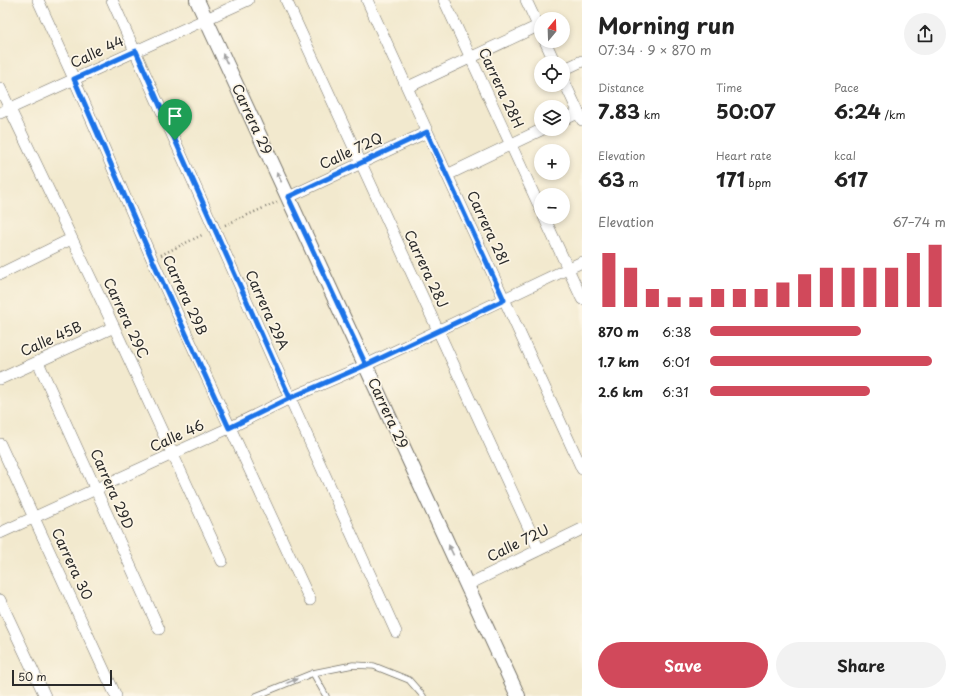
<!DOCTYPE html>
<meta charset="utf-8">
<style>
body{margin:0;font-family:"Playpen Sans",sans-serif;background:#f2f2f2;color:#222;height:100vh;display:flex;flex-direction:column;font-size:15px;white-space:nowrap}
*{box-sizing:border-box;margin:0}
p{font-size:13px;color:#767676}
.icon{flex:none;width:22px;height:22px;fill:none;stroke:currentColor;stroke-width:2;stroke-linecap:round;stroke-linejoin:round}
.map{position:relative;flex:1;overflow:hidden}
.sheet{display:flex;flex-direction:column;background:#fff;width:380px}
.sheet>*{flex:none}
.needle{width:26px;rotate:19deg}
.tools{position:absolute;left:534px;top:12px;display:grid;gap:8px}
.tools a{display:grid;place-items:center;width:36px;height:36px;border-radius:50%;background:#fff;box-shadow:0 2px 6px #0003;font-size:20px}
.scale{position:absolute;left:12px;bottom:10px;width:100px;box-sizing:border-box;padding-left:4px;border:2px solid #2b2b2b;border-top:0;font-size:11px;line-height:14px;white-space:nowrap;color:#2b2b2b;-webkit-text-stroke:3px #fcf5e5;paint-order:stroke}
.pin{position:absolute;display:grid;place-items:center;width:34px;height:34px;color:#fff;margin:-41px -17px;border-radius:50% 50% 50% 0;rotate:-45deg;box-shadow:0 0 4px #0007}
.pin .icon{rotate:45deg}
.round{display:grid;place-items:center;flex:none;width:42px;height:42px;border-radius:21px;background:#f2f2f2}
.head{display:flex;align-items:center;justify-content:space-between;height:68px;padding:0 16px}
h1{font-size:22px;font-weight:700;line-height:30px}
.stats{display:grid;grid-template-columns:repeat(3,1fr);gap:6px;height:68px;padding:4px 16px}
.stats div{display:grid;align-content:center}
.stats b{font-size:20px;font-weight:700}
.stats small{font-size:11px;font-weight:400}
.stats p{font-size:11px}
.chart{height:112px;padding:8px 16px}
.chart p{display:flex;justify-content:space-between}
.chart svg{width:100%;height:72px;margin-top:4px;stroke:#d1495b;stroke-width:6}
.button{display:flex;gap:8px;margin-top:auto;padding:8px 16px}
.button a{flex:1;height:46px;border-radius:24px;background:#d1495b;color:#fff;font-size:16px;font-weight:700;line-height:46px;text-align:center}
.button a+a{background:#f2f2f2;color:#222}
ul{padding:0 16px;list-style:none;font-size:13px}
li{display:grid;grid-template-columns:64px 48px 1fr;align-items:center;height:30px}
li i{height:10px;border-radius:5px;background:#d1495b}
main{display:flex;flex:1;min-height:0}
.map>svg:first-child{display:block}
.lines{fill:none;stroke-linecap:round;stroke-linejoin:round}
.service-casing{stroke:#716e64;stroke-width:7}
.minor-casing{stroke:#716e64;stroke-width:12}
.tertiary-casing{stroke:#716e64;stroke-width:16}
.path{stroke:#716e64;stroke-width:2.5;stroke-dasharray:1 3;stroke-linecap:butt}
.service{stroke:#fff;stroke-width:5.5}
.minor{stroke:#fff;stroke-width:11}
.tertiary{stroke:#fff;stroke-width:14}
.oneway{fill:#a0a0a0}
.route-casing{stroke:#fff;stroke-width:8}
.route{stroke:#1a73e8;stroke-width:5}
.labels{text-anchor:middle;stroke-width:3.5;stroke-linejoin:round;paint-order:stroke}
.street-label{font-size:14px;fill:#2b2b2b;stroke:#fcf5e5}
</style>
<main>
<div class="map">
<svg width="582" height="696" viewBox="0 0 582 696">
<rect width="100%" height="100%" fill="#fcf5e5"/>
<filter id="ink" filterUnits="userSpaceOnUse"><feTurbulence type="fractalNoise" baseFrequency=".025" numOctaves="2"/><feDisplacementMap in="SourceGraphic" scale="8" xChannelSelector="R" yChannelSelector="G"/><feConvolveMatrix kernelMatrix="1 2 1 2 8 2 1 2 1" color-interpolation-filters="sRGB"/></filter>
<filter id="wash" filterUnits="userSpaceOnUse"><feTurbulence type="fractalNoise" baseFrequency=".012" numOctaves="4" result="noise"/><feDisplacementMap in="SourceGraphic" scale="16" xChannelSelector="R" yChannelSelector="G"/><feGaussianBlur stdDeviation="0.9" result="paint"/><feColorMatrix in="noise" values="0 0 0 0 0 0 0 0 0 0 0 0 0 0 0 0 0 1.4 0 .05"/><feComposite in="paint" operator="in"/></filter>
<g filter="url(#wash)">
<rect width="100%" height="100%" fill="#f2e9ce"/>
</g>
<g filter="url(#ink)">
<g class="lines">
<defs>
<path id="service" d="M 313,673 L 326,696
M 256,696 L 313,673 L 353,665 L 374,666 L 409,680 L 423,696"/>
<path id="minor" d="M 38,0 L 74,79 L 152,259 L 310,600
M 112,0 L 290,398 L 396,632
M 286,0 L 539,550
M 367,0 L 582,469
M 444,0 L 541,210
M 526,0 L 541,32
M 545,41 L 555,63
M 563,70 L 582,61
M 563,79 L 582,120
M 408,87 L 538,26
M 0,88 L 114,327 L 222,561
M 0,113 L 248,0
M 563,120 L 578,113
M 447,175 L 543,129
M 289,197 L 427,132
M 544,217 L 582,299
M 0,274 L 71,239
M 38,362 L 159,629
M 0,379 L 114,327
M 0,444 L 116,696
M 0,533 L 229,428 L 290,398 L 366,365 L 582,262
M 467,585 L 582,529
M 0,600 L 45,696"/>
<path id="tertiary" d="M 197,0 L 518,696"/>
</defs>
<use href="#service" class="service-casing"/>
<use href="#minor" class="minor-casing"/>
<use href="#tertiary" class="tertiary-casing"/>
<path class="path" d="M 225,225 L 277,202
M 161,255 L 204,234"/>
<use href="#service" class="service"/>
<use href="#minor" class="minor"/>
<use href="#tertiary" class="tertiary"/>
</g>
<defs><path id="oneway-solid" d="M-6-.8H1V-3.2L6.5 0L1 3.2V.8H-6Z"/></defs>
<g class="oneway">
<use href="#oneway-solid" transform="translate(225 59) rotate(-115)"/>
<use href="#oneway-solid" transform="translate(279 177) rotate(-115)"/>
<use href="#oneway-solid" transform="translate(451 550) rotate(-115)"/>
<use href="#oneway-solid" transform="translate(292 681) rotate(-22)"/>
</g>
</g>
<g class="lines" filter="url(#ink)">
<defs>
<path id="route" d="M 175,140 L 136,51 L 74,79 L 152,259 L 229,428 L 290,398 L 366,365 L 504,300 L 427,132 L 288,197 L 366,365 L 290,398 L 175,140"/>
</defs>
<use href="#route" class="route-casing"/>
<use href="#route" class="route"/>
</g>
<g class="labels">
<g class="street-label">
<text transform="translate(97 52) rotate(-25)" y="5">Calle 44</text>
<text transform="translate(501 88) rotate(65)" y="5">Carrera 28H</text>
<text transform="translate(252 119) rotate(65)" y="5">Carrera 29</text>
<text transform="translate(351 151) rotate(-25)" y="5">Calle 72Q</text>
<text transform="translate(488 228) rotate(65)" y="5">Carrera 28I</text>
<text transform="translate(426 269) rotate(65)" y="5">Carrera 28J</text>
<text transform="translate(185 295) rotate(65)" y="5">Carrera 29B</text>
<text transform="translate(267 310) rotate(66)" y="5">Carrera 29A</text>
<text transform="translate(126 318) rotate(65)" y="5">Carrera 29C</text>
<text transform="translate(51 339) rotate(-24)" y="5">Calle 45B</text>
<text transform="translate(388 413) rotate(65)" y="5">Carrera 29</text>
<text transform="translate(177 436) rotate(-24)" y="5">Calle 46</text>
<text transform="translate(112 489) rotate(66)" y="5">Carrera 29D</text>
<text transform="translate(518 543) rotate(-26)" y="5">Calle 72U</text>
<text transform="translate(72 564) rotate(65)" y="5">Carrera 30</text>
</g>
</g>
</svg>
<div class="tools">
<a><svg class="needle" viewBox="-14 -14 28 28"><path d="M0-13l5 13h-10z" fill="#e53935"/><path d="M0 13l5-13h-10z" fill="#767676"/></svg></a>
<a><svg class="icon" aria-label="locate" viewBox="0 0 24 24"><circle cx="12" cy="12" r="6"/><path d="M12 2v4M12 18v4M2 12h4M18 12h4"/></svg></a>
<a><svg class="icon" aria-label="layers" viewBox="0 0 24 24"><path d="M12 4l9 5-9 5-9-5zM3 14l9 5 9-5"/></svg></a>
<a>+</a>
<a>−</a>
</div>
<div class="scale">50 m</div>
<div class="pin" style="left:175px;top:140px;background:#1e9e55"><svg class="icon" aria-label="arrive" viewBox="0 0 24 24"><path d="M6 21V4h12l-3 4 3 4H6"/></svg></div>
</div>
<section class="sheet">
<div class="head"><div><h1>Morning run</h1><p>07:34 · 9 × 870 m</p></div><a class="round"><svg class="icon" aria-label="share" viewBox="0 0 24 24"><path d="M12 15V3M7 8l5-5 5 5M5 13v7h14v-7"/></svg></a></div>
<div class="stats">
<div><p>Distance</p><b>7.83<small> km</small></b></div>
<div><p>Time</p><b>50:07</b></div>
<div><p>Pace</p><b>6:24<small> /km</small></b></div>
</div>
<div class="stats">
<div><p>Elevation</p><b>63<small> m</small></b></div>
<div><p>Heart rate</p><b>171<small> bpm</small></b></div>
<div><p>kcal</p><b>617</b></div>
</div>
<div class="chart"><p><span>Elevation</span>67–74 m</p>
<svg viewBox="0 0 160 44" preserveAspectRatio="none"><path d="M5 44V11M15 44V20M25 44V33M35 44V38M45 44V38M55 44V33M65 44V33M75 44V33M85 44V29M95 44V24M105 44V20M115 44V20M125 44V20M135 44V20M145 44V11M155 44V6"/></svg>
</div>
<ul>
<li><b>870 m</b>6:38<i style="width:64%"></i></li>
<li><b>1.7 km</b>6:01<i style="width:94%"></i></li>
<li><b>2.6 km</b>6:31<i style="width:68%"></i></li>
</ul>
<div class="button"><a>Save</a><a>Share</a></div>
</section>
</main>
